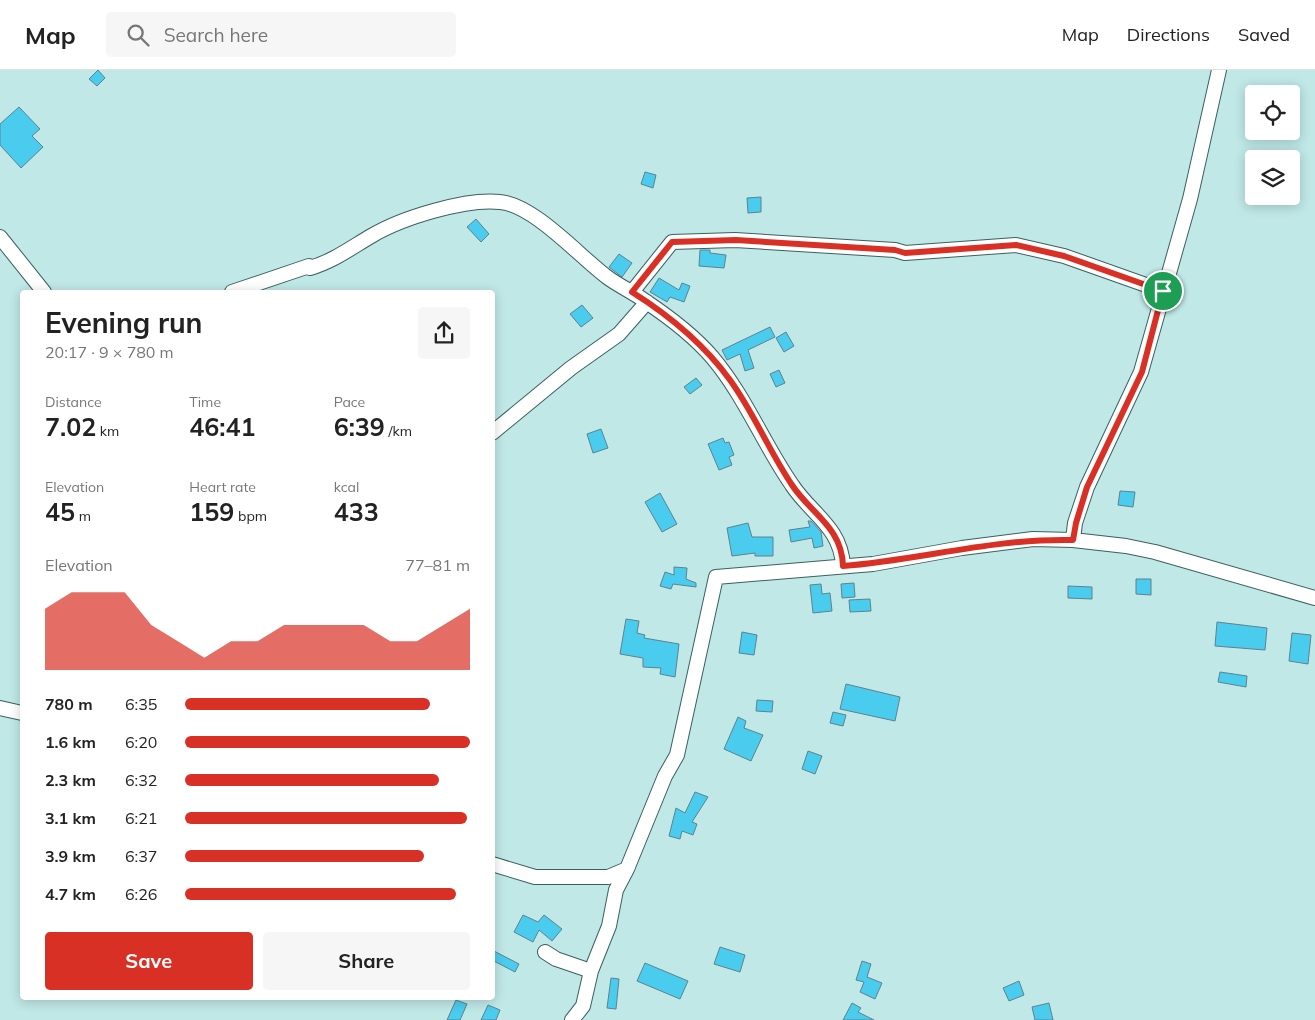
<!DOCTYPE html>
<meta charset="utf-8">
<style>
body{margin:0;font-family:Mulish,sans-serif;background:#f6f6f6;color:#222;height:100vh;display:flex;flex-direction:column;font-size:19px;white-space:nowrap}
*{box-sizing:border-box;margin:0}
p{font-size:16px;color:#767676}
.icon{flex:none;width:28px;height:28px;fill:none;stroke:currentColor;stroke-width:2;stroke-linecap:round;stroke-linejoin:round}
.map{position:relative;flex:1;overflow:hidden}
.side{position:absolute;left:20px;top:220px;width:475px;height:710px;display:flex;flex-direction:column;background:#fff;border-radius:5px;box-shadow:0 2px 12px #0003}
.side>*{flex:none}
.controls{position:absolute;left:1245px;top:15px;display:grid;gap:10px}
.controls a{display:grid;place-items:center;width:55px;height:55px;border-radius:5px;background:#fff;box-shadow:0 2px 12px #0003;font-size:25px}
.pin{position:absolute;display:grid;place-items:center;width:42px;height:42px;color:#fff;margin:-21px;border:2px solid #fff;border-radius:50%;box-shadow:0 1px 5px #0007}
.round{display:grid;place-items:center;flex:none;width:52px;height:52px;border-radius:5px;background:#f6f6f6}
.overview{display:flex;align-items:center;justify-content:space-between;height:85px;padding:0 25px}
h1{font-size:28px;font-weight:700;line-height:38px}
.metrics{display:grid;grid-template-columns:repeat(3,1fr);gap:8px;height:85px;padding:5px 25px}
.metrics div{display:grid;align-content:center}
.metrics b{font-size:25px;font-weight:700}
.metrics small{font-size:14px;font-weight:400}
.metrics p{font-size:14px}
.chart{height:140px;padding:10px 25px}
.chart p{display:flex;justify-content:space-between}
.chart svg{width:100%;height:90px;margin-top:5px;fill:#d93025;opacity:.7}
.action{display:flex;gap:10px;margin-top:auto;padding:10px 25px}
.action a{flex:1;height:58px;border-radius:5px;background:#d93025;color:#fff;font-size:20px;font-weight:700;line-height:58px;text-align:center}
.action a+a{background:#f6f6f6;color:#222}
ul{padding:0 25px;list-style:none;font-size:16px}
li{display:grid;grid-template-columns:80px 60px 1fr;align-items:center;height:38px}
li i{height:12px;border-radius:6px;background:#d93025}
header{display:flex;align-items:center;gap:30px;box-sizing:border-box;height:70px;padding:0 25px;background:#fff;border-bottom:1px solid #e0e0e0}
header strong{font-size:24px}
nav{display:flex;gap:28px;margin-inline-start:auto;font-size:18px}
.search{width:350px;height:45px;background:#f6f6f6;display:flex;align-items:center;gap:12px;box-sizing:border-box;padding:0 18px;border-radius:5px;color:#767676;font-size:19px}
.map>svg:first-child{display:block}
.building{fill:#4accee;stroke:#5f828d}
.lines{fill:none;stroke-linecap:round;stroke-linejoin:round}
.minor-casing{stroke:#3a605f;stroke-width:16}
.minor{stroke:#fff;stroke-width:14}
.route-casing{stroke:#fff;stroke-width:10}
.route{stroke:#d93025;stroke-width:6}
</style>
<header>
<strong>Map</strong>
<div class="search"><svg class="icon" aria-label="search" viewBox="0 0 24 24"><circle cx="10" cy="10" r="6"/><path d="M15 15l6 6"/></svg>Search here</div>
<nav><a>Map</a><a>Directions</a><a>Saved</a></nav>
</header>
<div class="map">
<svg width="1315" height="950" viewBox="0 0 1315 950">
<rect width="100%" height="100%" fill="#bfe8e7"/>
<path class="building" d="M 98,0 L 105,8 L 97,16 L 89,9 Z
M 19,37 L 40,59 L 32,66 L 43,77 L 21,98 L 0,75 L 0,54 Z
M 645,102 L 656,105 L 653,118 L 641,114 Z
M 761,127 L 761,142 L 748,143 L 747,128 Z
M 476,149 L 489,164 L 481,172 L 467,157 Z
M 700,180 L 710,180 L 710,183 L 726,185 L 724,198 L 699,196 Z
M 619,184 L 632,193 L 622,207 L 609,197 Z
M 659,208 L 679,220 L 682,213 L 690,216 L 684,232 L 670,227 L 667,232 L 650,222 Z
M 582,235 L 593,248 L 581,257 L 570,244 Z
M 770,257 L 775,267 L 748,280 L 754,298 L 745,301 L 740,284 L 727,290 L 722,280 Z
M 786,262 L 794,276 L 784,282 L 776,268 Z
M 779,300 L 785,313 L 776,317 L 770,304 Z
M 696,308 L 702,315 L 690,324 L 684,317 Z
M 601,359 L 608,378 L 593,383 L 587,364 Z
M 723,368 L 725,373 L 729,372 L 734,385 L 729,387 L 732,395 L 719,400 L 708,374 Z
M 1120,421 L 1135,422 L 1133,437 L 1118,435 Z
M 660,423 L 677,454 L 662,462 L 645,432 Z
M 808,451 L 811,451 L 821,462 L 823,476 L 814,478 L 812,468 L 791,472 L 789,460 L 810,457 Z
M 748,453 L 752,467 L 773,467 L 773,486 L 755,486 L 755,483 L 732,486 L 727,458 Z
M 674,497 L 687,498 L 686,509 L 696,513 L 696,517 L 673,514 L 671,519 L 660,516 L 665,502 L 674,505 Z
M 1136,509 L 1151,509 L 1151,525 L 1136,524 Z
M 854,513 L 855,527 L 842,528 L 841,514 Z
M 821,514 L 822,524 L 830,523 L 832,541 L 813,543 L 810,515 Z
M 1068,516 L 1092,517 L 1092,529 L 1068,528 Z
M 870,529 L 871,541 L 850,542 L 849,530 Z
M 626,549 L 639,551 L 637,563 L 645,565 L 644,568 L 679,574 L 675,607 L 660,604 L 661,598 L 643,597 L 643,588 L 620,584 Z
M 1217,552 L 1267,558 L 1265,580 L 1215,576 Z
M 742,562 L 757,565 L 754,585 L 739,583 Z
M 1292,563 L 1311,565 L 1308,594 L 1289,591 Z
M 1220,602 L 1247,606 L 1246,617 L 1218,612 Z
M 846,614 L 900,627 L 895,651 L 840,639 Z
M 757,630 L 773,631 L 772,642 L 756,641 Z
M 833,642 L 846,645 L 843,656 L 830,653 Z
M 738,647 L 746,651 L 744,658 L 763,665 L 751,691 L 724,679 Z
M 808,681 L 822,686 L 815,704 L 802,699 Z
M 695,722 L 708,727 L 692,752 L 697,754 L 693,765 L 682,761 L 680,769 L 669,766 L 676,738 L 685,743 Z
M 523,845 L 538,852 L 544,845 L 562,859 L 552,871 L 539,860 L 533,872 L 514,862 Z
M 720,877 L 745,885 L 740,902 L 714,894 Z
M 492,880 L 519,894 L 515,902 L 492,890 Z
M 862,891 L 871,894 L 867,907 L 882,913 L 875,929 L 860,922 L 864,912 L 856,910 Z
M 645,893 L 688,911 L 680,929 L 637,911 Z
M 611,908 L 619,909 L 616,939 L 607,938 Z
M 1019,911 L 1024,925 L 1009,931 L 1003,918 Z
M 456,930 L 467,934 L 460,950 L 447,950 Z
M 852,933 L 861,938 L 858,942 L 874,950 L 843,950 Z
M 1049,933 L 1053,950 L 1035,950 L 1032,937 Z
M 488,935 L 500,940 L 496,950 L 481,950 Z"/>
<g class="lines">
<defs>
<path id="minor" d="M 1219,0 L 1190,129 L 1141,302 L 1087,417 L 1075,453 L 1073,470 L 1126,476 L 1155,482 L 1315,528
M 0,167 L 44,222
M 310,198 C 334,191 352,177 373,165 C 402,148 466,128 500,132 C 534,135 579,186 607,207 C 619,216 633,222 645,231 C 669,247 693,265 712,287 C 745,326 763,373 792,415 C 811,444 841,457 843,496
M 232,222 L 309,196
M 632,222 L 672,172 L 735,170 L 895,180 L 905,183 L 1016,175 L 1064,186 L 1163,221
M 492,363 L 571,298 L 619,264 L 647,232
M 0,638 L 22,643
M 492,794 L 535,807 L 608,807 L 627,799 L 665,706 L 677,685 L 716,507 L 873,494 L 962,478 L 1033,469 L 1073,470
M 545,882 L 556,889 L 591,901
M 572,950 L 583,936 L 591,901 L 609,856 L 616,820 L 627,799"/>
</defs>
<use href="#minor" class="minor-casing"/>
<use href="#minor" class="minor"/>
</g>
<g class="lines">
<defs>
<path id="route" d="M 736,170 L 895,180 L 905,183 L 1016,175 L 1064,186 L 1163,221 L 1142,302 L 1087,417 L 1076,453 L 1073,470 C 994,468 920,490 843,496 C 842,457 811,444 792,415 C 769,381 754,343 730,310 C 704,274 670,246 632,222 L 672,172 Z"/>
</defs>
<use href="#route" class="route-casing"/>
<use href="#route" class="route"/>
</g>
</svg>
<div class="controls">
<a><svg class="icon" aria-label="locate" viewBox="0 0 24 24"><circle cx="12" cy="12" r="6"/><path d="M12 2v4M12 18v4M2 12h4M18 12h4"/></svg></a>
<a><svg class="icon" aria-label="layers" viewBox="0 0 24 24"><path d="M12 4l9 5-9 5-9-5zM3 14l9 5 9-5"/></svg></a>
</div>
<div class="pin" style="left:1163px;top:221px;background:#1e9e55"><svg class="icon" aria-label="arrive" viewBox="0 0 24 24"><path d="M6 21V4h12l-3 4 3 4H6"/></svg></div>
<section class="side">
<div class="overview"><div><h1>Evening run</h1><p>20:17 · 9 × 780 m</p></div><a class="round"><svg class="icon" aria-label="share" viewBox="0 0 24 24"><path d="M12 15V3M7 8l5-5 5 5M5 13v7h14v-7"/></svg></a></div>
<div class="metrics">
<div><p>Distance</p><b>7.02<small> km</small></b></div>
<div><p>Time</p><b>46:41</b></div>
<div><p>Pace</p><b>6:39<small> /km</small></b></div>
</div>
<div class="metrics">
<div><p>Elevation</p><b>45<small> m</small></b></div>
<div><p>Heart rate</p><b>159<small> bpm</small></b></div>
<div><p>kcal</p><b>433</b></div>
</div>
<div class="chart"><p><span>Elevation</span>77–81 m</p>
<svg viewBox="0 0 160 44" preserveAspectRatio="none"><path d="M0 44V14L10 6L20 6L30 6L40 22L50 30L60 38L70 30L80 30L90 22L100 22L110 22L120 22L130 30L140 30L150 22L160 14V44z"/></svg>
</div>
<ul>
<li><b>780 m</b>6:35<i style="width:86%"></i></li>
<li><b>1.6 km</b>6:20<i style="width:100%"></i></li>
<li><b>2.3 km</b>6:32<i style="width:89%"></i></li>
<li><b>3.1 km</b>6:21<i style="width:99%"></i></li>
<li><b>3.9 km</b>6:37<i style="width:84%"></i></li>
<li><b>4.7 km</b>6:26<i style="width:95%"></i></li>
</ul>
<div class="action"><a>Save</a><a>Share</a></div>
</section>
</div>
